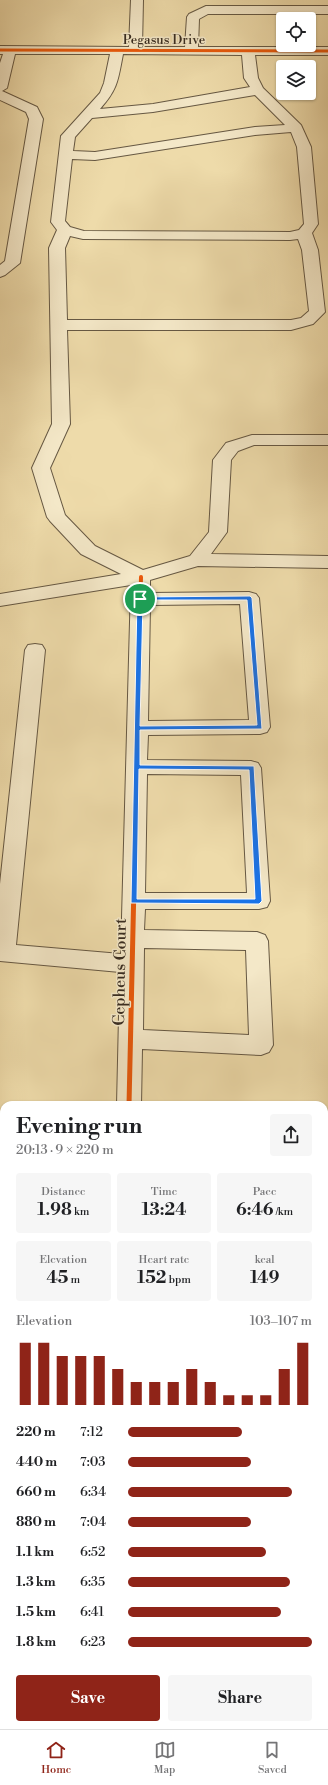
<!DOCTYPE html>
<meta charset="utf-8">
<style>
body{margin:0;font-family:"Libre Bodoni",serif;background:#f6f6f6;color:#202124;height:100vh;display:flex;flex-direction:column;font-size:15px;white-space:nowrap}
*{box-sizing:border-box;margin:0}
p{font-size:13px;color:#757577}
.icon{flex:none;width:22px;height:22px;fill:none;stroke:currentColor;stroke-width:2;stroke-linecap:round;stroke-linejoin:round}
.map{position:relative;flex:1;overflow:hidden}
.details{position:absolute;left:0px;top:1101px;width:328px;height:628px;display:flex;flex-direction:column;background:#fff;border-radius:12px 12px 0 0;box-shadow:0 1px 3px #0004}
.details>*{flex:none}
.buttons{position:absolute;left:276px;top:12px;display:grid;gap:8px}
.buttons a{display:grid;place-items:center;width:40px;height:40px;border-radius:4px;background:#fff;box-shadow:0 1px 3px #0004;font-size:20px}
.pin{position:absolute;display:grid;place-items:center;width:34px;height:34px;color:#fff;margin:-17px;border:2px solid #fff;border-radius:50%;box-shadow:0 1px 4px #0007}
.round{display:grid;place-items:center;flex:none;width:42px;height:42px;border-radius:4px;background:#f6f6f6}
.summary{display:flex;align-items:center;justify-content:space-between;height:68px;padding:0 16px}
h1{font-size:22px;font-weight:700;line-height:30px}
.figures{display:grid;grid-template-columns:repeat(3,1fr);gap:6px;height:68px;padding:4px 16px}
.figures div{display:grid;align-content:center;border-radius:4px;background:#f6f6f6;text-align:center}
.figures b{font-size:17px;font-weight:700}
.figures small{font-size:11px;font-weight:400}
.figures p{font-size:11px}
.chart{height:112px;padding:8px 16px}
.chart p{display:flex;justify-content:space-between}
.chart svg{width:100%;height:72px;margin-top:4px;stroke:#8f2418;stroke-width:6}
.button{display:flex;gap:8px;margin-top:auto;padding:8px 16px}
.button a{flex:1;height:46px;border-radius:4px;background:#8f2418;color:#fff;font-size:16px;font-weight:700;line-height:46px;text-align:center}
.button a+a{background:#f6f6f6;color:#202124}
ul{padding:0 16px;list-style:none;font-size:13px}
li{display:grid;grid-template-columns:64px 48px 1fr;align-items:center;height:30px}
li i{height:10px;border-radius:5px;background:#8f2418}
.tabs{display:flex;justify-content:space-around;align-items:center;height:56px;border-top:1px solid #e0e0e0;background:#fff;font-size:11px;color:#757577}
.tabs a{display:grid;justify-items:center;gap:2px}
.tabs .active{color:#8f2418}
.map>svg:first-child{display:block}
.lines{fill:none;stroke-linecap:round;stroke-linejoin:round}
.minor-casing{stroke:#665843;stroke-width:2}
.minor{fill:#f4e8c8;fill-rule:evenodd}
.cycleway-far2-casing{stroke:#f4e8c8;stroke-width:4.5}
.cycleway-far1-casing{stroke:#f4e8c8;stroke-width:6}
.cycleway-casing{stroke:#f4e8c8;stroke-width:8}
.cycleway-far2{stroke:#e8590c;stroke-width:3}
.cycleway-far1{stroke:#e8590c;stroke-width:4}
.cycleway{stroke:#e8590c;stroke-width:5}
.route{fill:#1a73e8;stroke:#fff;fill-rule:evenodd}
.labels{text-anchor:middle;stroke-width:3;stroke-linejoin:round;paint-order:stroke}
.far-street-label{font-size:13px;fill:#392d21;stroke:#f4e8c8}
.street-label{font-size:16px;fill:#392d21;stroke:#f4e8c8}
</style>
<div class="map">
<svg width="328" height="1729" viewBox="0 0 328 1729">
<rect width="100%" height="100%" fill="#eedbaa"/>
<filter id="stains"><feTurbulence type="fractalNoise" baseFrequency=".005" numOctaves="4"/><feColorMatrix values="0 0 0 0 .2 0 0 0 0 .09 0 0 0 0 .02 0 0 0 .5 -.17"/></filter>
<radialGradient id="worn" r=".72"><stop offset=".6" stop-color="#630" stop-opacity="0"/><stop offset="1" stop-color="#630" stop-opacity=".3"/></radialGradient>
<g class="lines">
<defs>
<path id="minor" d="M 131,0 L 143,0 L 142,47 L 185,47 L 187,17 L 189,14 L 206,6 L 328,6 L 328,14 L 208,14 L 199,19 L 198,47 L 328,47 L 328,55 L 255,55 L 258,78 L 263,88 L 301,125 L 311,147 L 318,224 L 312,233 L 318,250 L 325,312 L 313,324 L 291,330 L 67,330 L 70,424 L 50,468 L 65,515 L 95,546 L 143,570 L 190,556 L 209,532 L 213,460 L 226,443 L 252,435 L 328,435 L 328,445 L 254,445 L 238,451 L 231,460 L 227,532 L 211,554 L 328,556 L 328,568 L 198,566 L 150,580 L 150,593 L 249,592 L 256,594 L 259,598 L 270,727 L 267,732 L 260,734 L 148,735 L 147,760 L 251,761 L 258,763 L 261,768 L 270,901 L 267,907 L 259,909 L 145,909 L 144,930 L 257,932 L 265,935 L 268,941 L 273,1045 L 269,1052 L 261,1055 L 142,1049 L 141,1105 L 117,1105 L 120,972 L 0,961 L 0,884 L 25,650 L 28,645 L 35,644 L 42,645 L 45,650 L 16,945 L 121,954 L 131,585 L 0,606 L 0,594 L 121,574 L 81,554 L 50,521 L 47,517 L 32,468 L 52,424 L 49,248 L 57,230 L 51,222 L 61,136 L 100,93 L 104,83 L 110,54 L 15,54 L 7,88 L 2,91 L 37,107 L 43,119 L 20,263 L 5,275 L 0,277 L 0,265 L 5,261 L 29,119 L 26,112 L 0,100 L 0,63 L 3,54 L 0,54 L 0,46 L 129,47 ZM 123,54 L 242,55 L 244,78 L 250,87 L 153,104 L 100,109 C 118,89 118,80 123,54 ZM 255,95 L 285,125 L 255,127 L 95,152 L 73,151 L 75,137 L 92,118 L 153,112 ZM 291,132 L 297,147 L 304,224 L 299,230 L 290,232 L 84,231 L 70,227 L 65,221 L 72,159 L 95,160 L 255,135 ZM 70,236 L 83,239 L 290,240 L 298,239 L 302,250 L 309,311 L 301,318 L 291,320 L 67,320 L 65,248 ZM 240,604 L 249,720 L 148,721 L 150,605 ZM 147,774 L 241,775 L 247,893 L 145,893 ZM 144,948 L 246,950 L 249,1035 L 143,1030 Z
M 0,1133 L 4,1134 L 4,1156 L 0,1155 Z
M 324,1182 L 328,1182 L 328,1204 L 324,1204 Z
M 0,1331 L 4,1331 L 4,1357 L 0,1357 Z
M 274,1725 L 306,1725 L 306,1729 L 274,1729 Z"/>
</defs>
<use href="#minor" class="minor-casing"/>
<use href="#minor" class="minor"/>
<defs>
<path id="cycleway-far2" d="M 0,50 L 328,51"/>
<path id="cycleway-far1" d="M 139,665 L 141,577"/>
<path id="cycleway" d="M 129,1105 L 139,664"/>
</defs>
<use href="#cycleway-far2" class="cycleway-far2-casing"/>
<use href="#cycleway-far1" class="cycleway-far1-casing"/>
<use href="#cycleway" class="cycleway-casing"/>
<use href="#cycleway-far2" class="cycleway-far2"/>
<use href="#cycleway-far1" class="cycleway-far1"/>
<use href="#cycleway" class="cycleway"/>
</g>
<path class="route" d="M 250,596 L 252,598 L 262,729 L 140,730 L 140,765 L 254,766 L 262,901 L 259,904 L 131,903 L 137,599 L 140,597 ZM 143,600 L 247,600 L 257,725 L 140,726 ZM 139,769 L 249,770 L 255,899 L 137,899 Z"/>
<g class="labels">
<g class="far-street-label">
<text x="164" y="44">Pegasus Drive</text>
</g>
<g class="street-label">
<text transform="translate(119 972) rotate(-89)" y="6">Cepheus Court</text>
</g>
</g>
<rect width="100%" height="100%" filter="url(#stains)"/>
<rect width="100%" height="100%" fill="url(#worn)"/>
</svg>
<div class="buttons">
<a><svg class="icon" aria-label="locate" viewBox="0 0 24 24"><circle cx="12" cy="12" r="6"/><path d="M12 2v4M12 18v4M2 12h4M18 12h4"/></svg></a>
<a><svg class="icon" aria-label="layers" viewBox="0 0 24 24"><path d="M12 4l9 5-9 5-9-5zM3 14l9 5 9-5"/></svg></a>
</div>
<div class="pin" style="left:140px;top:599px;background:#1e9e55"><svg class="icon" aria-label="arrive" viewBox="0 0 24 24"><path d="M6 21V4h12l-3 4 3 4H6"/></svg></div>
<section class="details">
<div class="summary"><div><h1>Evening run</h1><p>20:13 · 9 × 220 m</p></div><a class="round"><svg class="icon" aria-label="share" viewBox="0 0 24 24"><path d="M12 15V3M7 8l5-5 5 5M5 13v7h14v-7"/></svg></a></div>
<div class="figures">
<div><p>Distance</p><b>1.98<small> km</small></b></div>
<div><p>Time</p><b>13:24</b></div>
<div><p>Pace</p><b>6:46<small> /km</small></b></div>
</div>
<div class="figures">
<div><p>Elevation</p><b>45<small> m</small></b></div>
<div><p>Heart rate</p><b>152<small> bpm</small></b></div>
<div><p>kcal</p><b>149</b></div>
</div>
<div class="chart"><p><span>Elevation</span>103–107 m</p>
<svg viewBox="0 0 160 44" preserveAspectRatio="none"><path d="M5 44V6M15 44V6M25 44V14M35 44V14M45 44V14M55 44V22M65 44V30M75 44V30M85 44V30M95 44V22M105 44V30M115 44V38M125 44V38M135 44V38M145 44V22M155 44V6"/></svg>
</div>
<ul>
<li><b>220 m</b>7:12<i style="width:62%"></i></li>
<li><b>440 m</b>7:03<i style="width:67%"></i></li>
<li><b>660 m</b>6:34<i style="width:89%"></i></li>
<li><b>880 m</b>7:04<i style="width:67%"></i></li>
<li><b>1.1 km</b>6:52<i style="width:75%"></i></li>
<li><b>1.3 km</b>6:35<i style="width:88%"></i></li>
<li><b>1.5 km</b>6:41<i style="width:83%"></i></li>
<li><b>1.8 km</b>6:23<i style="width:100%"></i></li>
</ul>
<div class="button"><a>Save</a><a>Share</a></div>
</section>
</div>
<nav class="tabs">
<a class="active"><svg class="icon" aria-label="home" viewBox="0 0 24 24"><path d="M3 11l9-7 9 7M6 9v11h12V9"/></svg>Home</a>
<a><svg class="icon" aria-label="map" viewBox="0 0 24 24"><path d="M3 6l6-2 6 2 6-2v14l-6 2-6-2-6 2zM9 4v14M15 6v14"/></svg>Map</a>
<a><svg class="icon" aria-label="saved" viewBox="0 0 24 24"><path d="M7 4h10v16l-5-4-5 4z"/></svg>Saved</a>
</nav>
